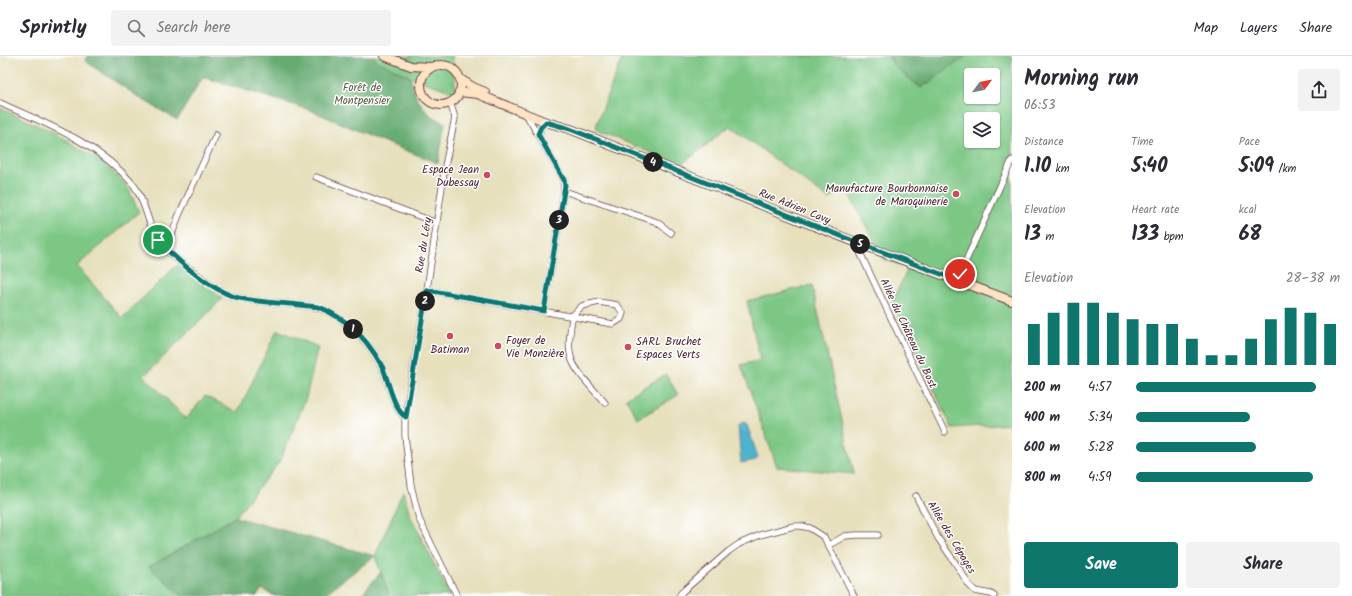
<!DOCTYPE html>
<meta charset="utf-8">
<style>
body{margin:0;font-family:Kalam,sans-serif;background:#f2f2f3;color:#2b2b33;height:100vh;display:flex;flex-direction:column;font-size:15px;white-space:nowrap}
*{box-sizing:border-box;margin:0}
p{font-size:13px;color:#7c7c81}
.icon{flex:none;width:22px;height:22px;fill:none;stroke:currentColor;stroke-width:2;stroke-linecap:round;stroke-linejoin:round}
.map{position:relative;flex:1;overflow:hidden}
.details{display:flex;flex-direction:column;background:#fff;width:340px}
.details>*{flex:none}
.needle{width:26px;rotate:58deg}
.buttons{position:absolute;left:964px;top:12px;display:grid;gap:8px}
.buttons a{display:grid;place-items:center;width:36px;height:36px;border-radius:4px;background:#fff;box-shadow:0 1px 3px #0004;font-size:20px}
.pin{position:absolute;display:grid;place-items:center;width:34px;height:34px;color:#fff;margin:-17px;border:2px solid #fff;border-radius:50%;box-shadow:0 1px 4px #0007}
.km{position:absolute;width:20px;height:20px;margin:-10px;border-radius:50%;background:#222;color:#fff;font-size:11px;line-height:20px;text-align:center}
.round{display:grid;place-items:center;flex:none;width:42px;height:42px;border-radius:4px;background:#f2f2f3}
.head{display:flex;align-items:center;justify-content:space-between;height:68px;padding:0 12px}
h1{font-size:22px;font-weight:700;line-height:30px}
.figures{display:grid;grid-template-columns:repeat(3,1fr);gap:6px;height:68px;padding:4px 12px}
.figures div{display:grid;align-content:center}
.figures b{font-size:20px;font-weight:700}
.figures small{font-size:11px;font-weight:400}
.figures p{font-size:11px}
.chart{height:112px;padding:8px 12px}
.chart p{display:flex;justify-content:space-between}
.chart svg{width:100%;height:72px;margin-top:4px;stroke:#0f766e;stroke-width:6}
.cta{display:flex;gap:8px;margin-top:auto;padding:8px 12px}
.cta a{flex:1;height:46px;border-radius:4px;background:#0f766e;color:#fff;font-size:16px;font-weight:700;line-height:46px;text-align:center}
.cta a+a{background:#f2f2f3;color:#2b2b33}
ul{padding:0 12px;list-style:none;font-size:13px}
li{display:grid;grid-template-columns:64px 48px 1fr;align-items:center;height:30px}
li i{height:10px;border-radius:5px;background:#0f766e}
header{display:flex;align-items:center;gap:24px;box-sizing:border-box;height:56px;padding:0 20px;background:#fff;border-bottom:1px solid #e1e1e2}
header strong{font-size:19px}
nav{display:flex;gap:22px;margin-inline-start:auto;font-size:14px}
.search{width:280px;height:36px;background:#f2f2f3;display:flex;align-items:center;gap:10px;box-sizing:border-box;padding:0 14px;border-radius:4px;color:#7c7c81;font-size:15px}
main{display:flex;flex:1;min-height:0}
.map>svg:first-child{display:block}
.green{fill:#7dc785;stroke:#647358;fill-rule:evenodd}
.forest{fill:#66ac72;stroke:#58664e}
.water{fill:#4eb3cd;stroke:#4c697c}
.lines{fill:none;stroke-linecap:round;stroke-linejoin:round}
.street-casing{stroke:#623c41;stroke-width:7}
.secondary-casing{stroke:#623c41;stroke-width:10}
.street{stroke:#fff;stroke-width:5.5}
.secondary{stroke:#fee4c5;stroke-width:8}
.route-casing{stroke:#fff;stroke-width:8}
.route{stroke:#0f766e;stroke-width:5}
.poi-dot{fill:#d1495b;stroke:#fff;stroke-width:1.5}
.labels{text-anchor:middle;stroke-width:3;stroke-linejoin:round;paint-order:stroke}
.park-label{font-size:11px;fill:#5c5a4a;stroke:#fff}
.poi-label{font-size:11px;fill:#4a1f2b;stroke:#fff;text-anchor:end}
.street-label{font-size:11px;fill:#4a1f2b;stroke:#fff}
</style>
<header>
<strong>Sprintly</strong>
<div class="search"><svg class="icon" aria-label="search" viewBox="0 0 24 24"><circle cx="10" cy="10" r="6"/><path d="M15 15l6 6"/></svg>Search here</div>
<nav><a>Map</a><a>Layers</a><a>Share</a></nav>
</header>
<main>
<div class="map">
<svg width="1012" height="540" viewBox="0 0 1012 540">
<rect width="100%" height="100%" fill="#fff"/>
<filter id="ink" filterUnits="userSpaceOnUse"><feTurbulence type="fractalNoise" baseFrequency=".025" numOctaves="2"/><feDisplacementMap in="SourceGraphic" scale="8" xChannelSelector="R" yChannelSelector="G"/><feConvolveMatrix kernelMatrix="1 2 1 2 8 2 1 2 1" color-interpolation-filters="sRGB"/></filter>
<filter id="wash" filterUnits="userSpaceOnUse"><feTurbulence type="fractalNoise" baseFrequency=".012" numOctaves="4" result="noise"/><feDisplacementMap in="SourceGraphic" scale="16" xChannelSelector="R" yChannelSelector="G"/><feGaussianBlur stdDeviation="0.9" result="paint"/><feColorMatrix in="noise" values="0 0 0 0 0 0 0 0 0 0 0 0 0 0 0 0 0 1.4 0 .05"/><feComposite in="paint" operator="in"/></filter>
<g filter="url(#wash)">
<rect width="100%" height="100%" fill="#e7e0bd"/>
<path class="green" d="M 374,0 L 452,0 L 456,37 L 410,21 L 374,3 Z
M 623,0 L 889,0 L 894,10 L 921,32 L 966,0 L 1012,0 L 1012,368 L 952,372 L 892,246 L 908,212 L 884,203 L 846,133 L 829,143 L 730,70 L 681,109 L 596,74 L 597,67 ZM 971,19 L 993,19 L 993,41 L 971,41 ZM 971,63 L 993,63 L 993,85 L 971,85 Z
M 0,52 L 54,77 L 99,104 L 119,121 L 128,132 L 139,156 L 77,210 L 122,262 L 177,209 L 222,243 L 144,320 L 186,363 L 205,340 L 238,356 L 277,274 L 318,291 L 306,342 L 280,405 L 235,461 L 150,511 L 183,540 L 0,540 Z
M 812,229 L 854,418 L 777,411 L 741,309 L 760,304 L 747,245 Z
M 666,318 L 678,339 L 638,363 L 626,342 Z
M 403,435 L 410,459 L 450,540 L 389,540 L 375,500 Z"/>
<path class="forest" d="M 87,0 L 374,0 L 374,3 L 410,21 L 417,43 L 430,59 L 445,67 L 438,107 L 389,88 L 310,54 L 203,21 L 177,64 L 140,42 L 85,5 Z
M 889,0 L 966,0 L 921,32 L 894,10 Z
M 235,461 L 375,500 L 322,540 L 275,540 L 262,533 L 257,540 L 183,540 L 149,511 Z
M 381,516 L 389,540 L 360,540 Z"/>
<path class="water" d="M 744,367 L 747,369 L 758,401 L 756,404 L 741,407 L 738,370 L 740,368 Z"/>
</g>
<g filter="url(#ink)">
<g class="lines">
<defs>
<path id="street" d="M 450,46 L 455,62 L 445,110 L 427,234 L 405,361 L 405,380 L 411,429 L 419,463 L 457,540
M 0,47 C 47,68 98,87 133,128 C 144,142 146,160 153,175 C 161,194 182,207 198,219 C 205,224 211,230 218,234 C 240,246 272,246 298,249 C 304,250 312,250 319,252 C 329,255 339,261 347,268 C 362,280 375,296 383,313 C 388,325 394,355 405,361
M 526,58 L 564,124 L 564,135 L 544,255
M 539,78 L 541,71 L 546,66
M 316,121 L 437,167
M 564,135 L 657,166 L 671,177
M 855,186 L 945,376
M 165,191 L 170,184 L 179,159 L 216,79
M 957,224 L 1012,104
M 427,234 L 613,268 L 621,263 L 623,257 L 617,249 L 599,246 L 582,250 L 572,260
M 572,260 C 571,273 567,289 571,301 C 574,315 596,336 605,347
M 916,440 L 938,482 L 956,508 L 969,529 L 975,535 L 991,538 L 994,540
M 829,489 L 845,480 L 856,479 L 878,479
M 679,540 L 682,536 L 729,495 L 739,488 L 760,479 L 794,470 L 801,470 L 810,472 L 824,481 L 854,540"/>
<path id="secondary" d="M 384,0 L 411,10 L 431,11
M421 29a20 20 0 1 1 40 0a20 20 0 1 1-40 0Z
M 460,23 L 473,31 L 485,36
M 459,36 L 478,38 L 546,66 L 570,73 L 855,186 L 1012,245"/>
</defs>
<use href="#street" class="street-casing"/>
<use href="#secondary" class="secondary-casing"/>
<use href="#street" class="street"/>
<use href="#secondary" class="secondary"/>
</g>
</g>
<g class="lines" filter="url(#ink)">
<defs>
<path id="route" d="M 158,184 C 176,204 213,236 239,242 C 259,246 280,247 300,249 C 305,250 312,250 318,251 C 328,254 338,261 347,267 C 362,279 374,295 383,312 C 388,324 394,355 406,361 L 427,234 L 544,255 L 565,129 L 564,124 L 538,78 L 541,71 L 546,66 L 570,73 L 856,186 L 957,224 L 960,218"/>
</defs>
<use href="#route" class="route-casing"/>
<use href="#route" class="route"/>
</g>
<g class="poi-dot">
<circle cx="487" cy="119" r="4"/>
<circle cx="956" cy="138" r="4"/>
<circle cx="450" cy="280" r="4"/>
<circle cx="498" cy="290" r="4"/>
<circle cx="628" cy="291" r="4"/>
</g>
<g class="labels">
<g class="park-label">
<text x="362" y="35">Forêt de<tspan x="362" dy="13">Montpensier</tspan></text>
</g>
<g class="poi-label">
<text x="479" y="117">Espace Jean<tspan x="479" dy="13">Dubessay</tspan></text>
<text x="948" y="136">Manufacture Bourbonnaise<tspan x="948" dy="13">de Maroquinerie</tspan></text>
<text x="506" y="288" text-anchor="start">Foyer de<tspan x="506" dy="13">Vie Monzière</tspan></text>
<text x="636" y="289" text-anchor="start">SARL Bruchet<tspan x="636" dy="13">Espaces Verts</tspan></text>
<text x="450" y="297" text-anchor="middle">Batiman</text>
</g>
<g class="street-label">
<text transform="translate(795 150) rotate(22)" y="4">Rue Adrien Cavy</text>
<text transform="translate(423 189) rotate(-81)" y="4">Rue du Léry</text>
<text transform="translate(909 277) rotate(65)" y="4">Allée du Château du Bost</text>
<text transform="translate(952 481) rotate(59)" y="4">Allée des Cépages</text>
</g>
</g>
</svg>
<div class="buttons">
<a><svg class="needle" viewBox="-14 -14 28 28"><path d="M0-13l5 13h-10z" fill="#e53935"/><path d="M0 13l5-13h-10z" fill="#7c7c81"/></svg></a>
<a><svg class="icon" aria-label="layers" viewBox="0 0 24 24"><path d="M12 4l9 5-9 5-9-5zM3 14l9 5 9-5"/></svg></a>
</div>
<div class="pin" style="left:158px;top:184px;background:#1e9e55"><svg class="icon" aria-label="arrive" viewBox="0 0 24 24"><path d="M6 21V4h12l-3 4 3 4H6"/></svg></div>
<div class="pin" style="left:960px;top:218px;background:#d93025"><svg class="icon" aria-label="check" viewBox="0 0 24 24"><path d="M5 12l5 5 9-10"/></svg></div>
<b class="km" style="left:353px;top:273px">1</b>
<b class="km" style="left:425px;top:245px">2</b>
<b class="km" style="left:559px;top:164px">3</b>
<b class="km" style="left:653px;top:106px">4</b>
<b class="km" style="left:860px;top:188px">5</b>
</div>
<section class="details">
<div class="head"><div><h1>Morning run</h1><p>06:53</p></div><a class="round"><svg class="icon" aria-label="share" viewBox="0 0 24 24"><path d="M12 15V3M7 8l5-5 5 5M5 13v7h14v-7"/></svg></a></div>
<div class="figures">
<div><p>Distance</p><b>1.10<small> km</small></b></div>
<div><p>Time</p><b>5:40</b></div>
<div><p>Pace</p><b>5:09<small> /km</small></b></div>
</div>
<div class="figures">
<div><p>Elevation</p><b>13<small> m</small></b></div>
<div><p>Heart rate</p><b>133<small> bpm</small></b></div>
<div><p>kcal</p><b>68</b></div>
</div>
<div class="chart"><p><span>Elevation</span>28–38 m</p>
<svg viewBox="0 0 160 44" preserveAspectRatio="none"><path d="M5 44V19M15 44V12M25 44V6M35 44V6M45 44V12M55 44V16M65 44V19M75 44V19M85 44V28M95 44V38M105 44V38M115 44V28M125 44V16M135 44V9M145 44V12M155 44V19"/></svg>
</div>
<ul>
<li><b>200 m</b>4:57<i style="width:88%"></i></li>
<li><b>400 m</b>5:34<i style="width:56%"></i></li>
<li><b>600 m</b>5:28<i style="width:59%"></i></li>
<li><b>800 m</b>4:59<i style="width:87%"></i></li>
</ul>
<div class="cta"><a>Save</a><a>Share</a></div>
</section>
</main>
